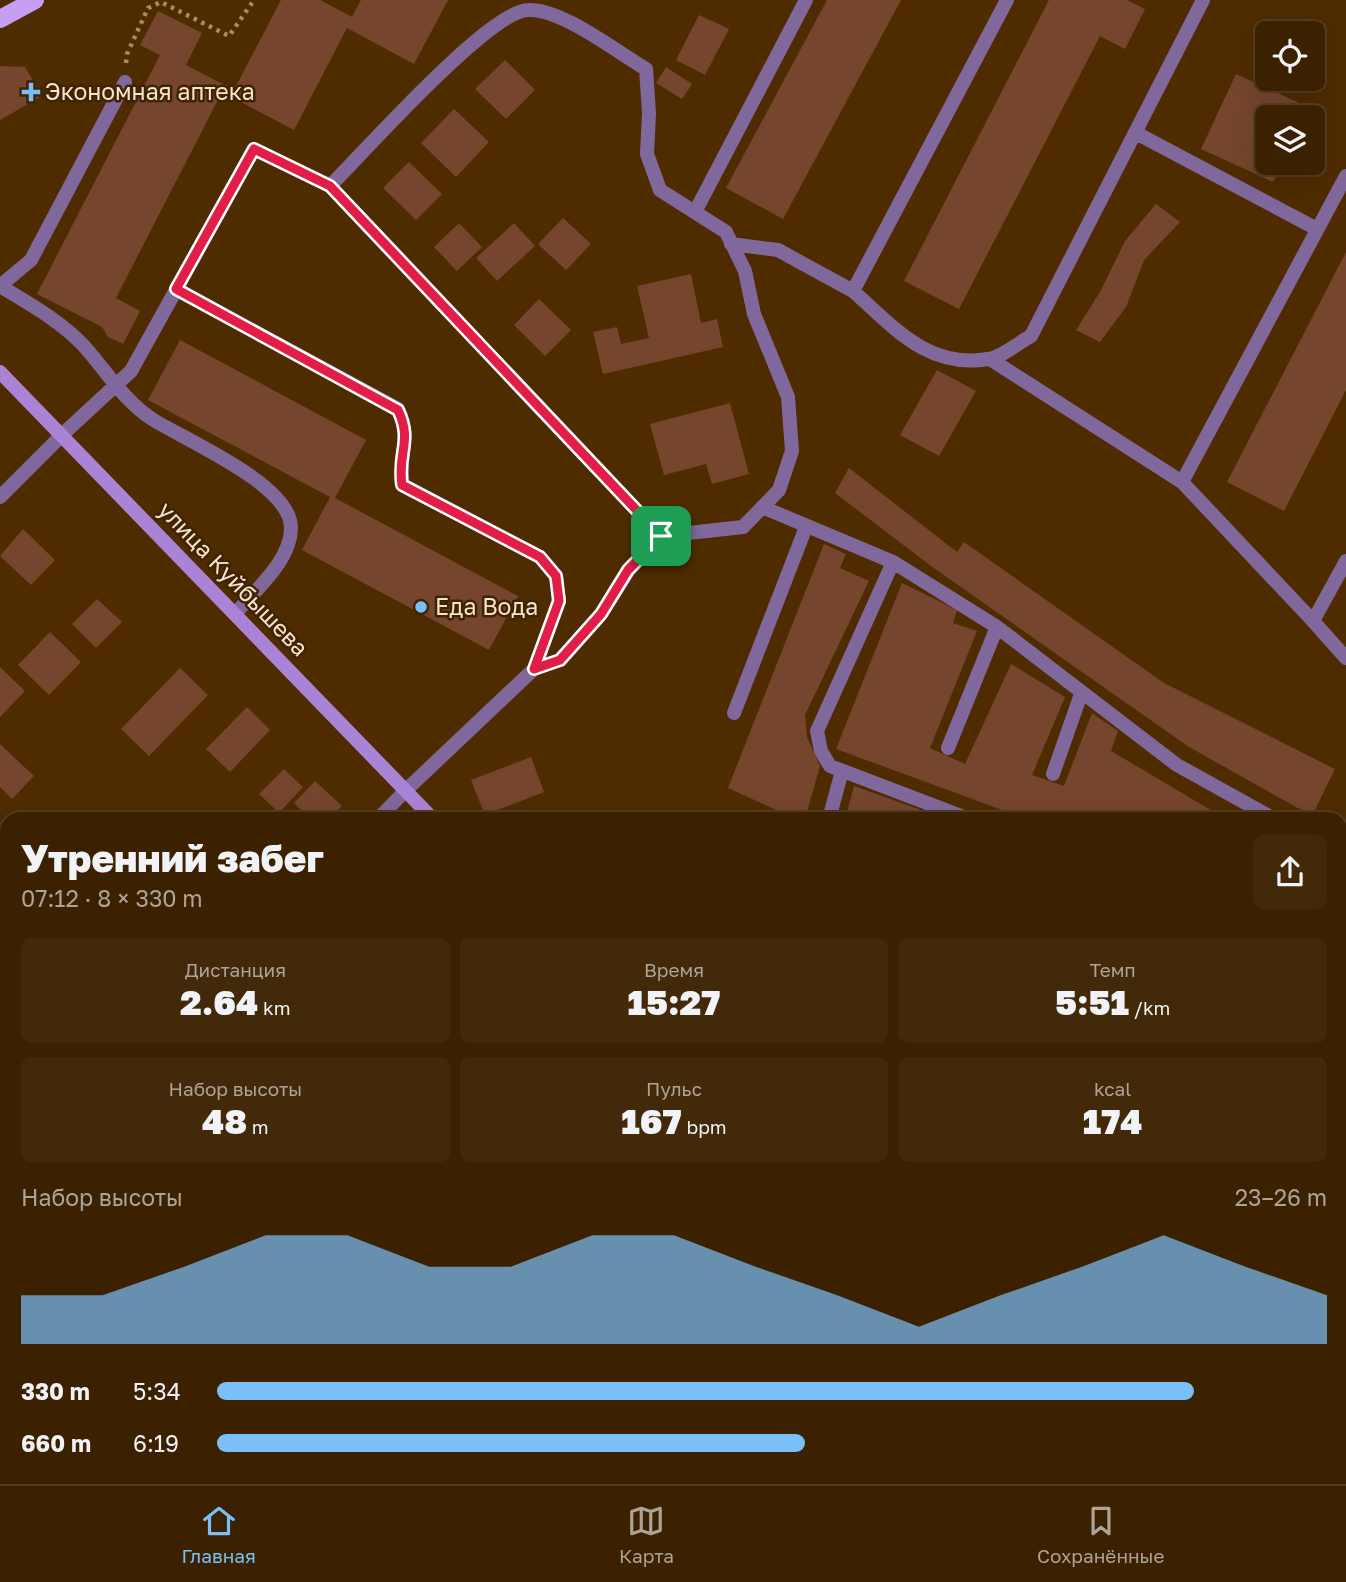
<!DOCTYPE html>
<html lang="ru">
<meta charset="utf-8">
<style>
body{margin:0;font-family:"Golos Text",sans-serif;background:#42290a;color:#f1f3f6;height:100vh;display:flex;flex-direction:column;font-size:26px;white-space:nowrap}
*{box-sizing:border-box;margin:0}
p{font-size:23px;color:#aca399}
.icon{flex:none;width:38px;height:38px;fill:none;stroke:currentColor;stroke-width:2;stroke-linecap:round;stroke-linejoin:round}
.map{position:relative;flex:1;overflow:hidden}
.sheet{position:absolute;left:0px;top:812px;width:1348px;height:672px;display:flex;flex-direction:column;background:#3b2100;border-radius:21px 21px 0 0;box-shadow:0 7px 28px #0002,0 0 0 2px #543e22}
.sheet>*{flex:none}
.fabs{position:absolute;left:1255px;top:21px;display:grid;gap:14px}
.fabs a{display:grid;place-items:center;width:70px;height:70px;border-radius:10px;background:#3b2100;box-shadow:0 7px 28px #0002,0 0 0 2px #543e22;font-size:35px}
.pin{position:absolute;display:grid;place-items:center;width:60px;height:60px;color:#fff;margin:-30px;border-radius:14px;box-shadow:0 4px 10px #0006}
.round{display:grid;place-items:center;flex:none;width:74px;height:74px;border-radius:10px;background:#42290a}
.headline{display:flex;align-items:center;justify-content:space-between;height:119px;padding:0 21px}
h1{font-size:38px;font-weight:800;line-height:52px}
.figures{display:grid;grid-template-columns:repeat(3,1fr);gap:10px;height:119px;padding:7px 21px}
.figures div{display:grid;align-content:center;border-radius:10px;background:#42290a;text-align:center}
.figures b{font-size:35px;font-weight:800}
.figures small{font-size:19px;font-weight:400}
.figures p{font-size:19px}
.chart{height:196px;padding:14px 21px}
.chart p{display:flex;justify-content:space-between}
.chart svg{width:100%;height:126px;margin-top:7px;fill:#7abff8;opacity:.7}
ul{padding:0 21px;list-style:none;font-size:23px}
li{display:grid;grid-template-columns:112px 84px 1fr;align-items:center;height:52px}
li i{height:18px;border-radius:9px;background:#7abff8}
.tabs{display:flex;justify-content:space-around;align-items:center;height:98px;border-top:2px solid #543e22;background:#3b2100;font-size:19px;color:#aca399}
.tabs a{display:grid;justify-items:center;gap:4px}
.tabs .selected{color:#7abff8}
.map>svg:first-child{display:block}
.building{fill:#75452e}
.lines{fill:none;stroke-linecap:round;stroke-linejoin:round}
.path{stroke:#a68a69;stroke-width:4.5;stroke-dasharray:3.5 5;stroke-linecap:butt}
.service{stroke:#80689c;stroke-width:14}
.minor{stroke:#80689c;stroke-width:14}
.secondary{stroke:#ab83d6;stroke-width:14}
.primary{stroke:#c69ef3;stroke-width:18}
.route-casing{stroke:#fff;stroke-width:14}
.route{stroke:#e11d48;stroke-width:9}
.poi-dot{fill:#7abff8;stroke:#3f2404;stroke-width:2.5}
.labels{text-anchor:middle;stroke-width:5;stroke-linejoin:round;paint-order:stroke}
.poi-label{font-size:23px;fill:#f9e3cd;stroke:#3f2404;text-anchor:start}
.street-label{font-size:23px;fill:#f9e3cd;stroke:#3f2404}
</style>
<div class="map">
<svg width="1346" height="1484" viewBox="0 0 1346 1484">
<rect width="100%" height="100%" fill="#4f2c00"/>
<path class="building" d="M 281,0 L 320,0 L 352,17 L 361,0 L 448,0 L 414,64 L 347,28 L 294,130 L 222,92 L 116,298 L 140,311 L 123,344 L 108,337 L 102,327 L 37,294 L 160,55 L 140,45 L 158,11 L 202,33 L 186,65 L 234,90 Z
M 827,0 L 901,0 L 783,219 L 726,188 Z
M 1049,0 L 1127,0 L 1145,9 L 1125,49 L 1100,36 L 959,309 L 904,281 Z
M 699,15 L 729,29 L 705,75 L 676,60 Z
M 505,60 L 535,90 L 506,119 L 475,89 Z
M 0,66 L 25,67 L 42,96 L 0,120 Z
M 666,67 L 692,84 L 682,99 L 656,83 Z
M 1236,74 L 1308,107 L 1303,117 L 1267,117 L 1267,163 L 1282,163 L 1273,182 L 1201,149 Z
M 454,109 L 489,142 L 456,177 L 421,143 Z
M 409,162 L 442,194 L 416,220 L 383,188 Z
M 1156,204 L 1180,222 L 1144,260 L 1126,307 L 1100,342 L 1076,330 L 1100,292 L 1125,241 Z
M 563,218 L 591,244 L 566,270 L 538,244 Z
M 459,223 L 482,247 L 457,271 L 434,247 Z
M 514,223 L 535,246 L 497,281 L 476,258 Z
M 1346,252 L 1346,390 L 1284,511 L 1227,482 Z
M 691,274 L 701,323 L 717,319 L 723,347 L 603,374 L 593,332 L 617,327 L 621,344 L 649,338 L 637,286 Z
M 539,299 L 571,330 L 545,356 L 514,325 Z
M 180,340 L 366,440 L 335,498 L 518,596 L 489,650 L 302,550 L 330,497 L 148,400 Z
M 937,370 L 976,391 L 939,456 L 900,435 Z
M 730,403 L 749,474 L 712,484 L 706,464 L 664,475 L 650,424 Z
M 849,468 L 957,552 L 964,542 L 1164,683 L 1335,769 L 1312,816 L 1189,747 L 931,566 L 835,493 Z
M 23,529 L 55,560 L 31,585 L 0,556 Z
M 824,544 L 846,554 L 840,568 L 869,581 L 805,715 L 807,737 L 820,766 L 805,819 L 796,819 L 728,788 Z
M 902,583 L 957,610 L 953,623 L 977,631 L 930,748 L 965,764 L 1011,664 L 1065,697 L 1032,775 L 1064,786 L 1092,713 L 1118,731 L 1111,751 L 1226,819 L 1027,819 L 836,749 Z
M 97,599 L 122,622 L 96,648 L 72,624 Z
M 50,632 L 81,662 L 49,695 L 18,665 Z
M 0,667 L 25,691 L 0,717 Z
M 180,668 L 208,695 L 149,756 L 121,729 Z
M 247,707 L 270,730 L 230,772 L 206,749 Z
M 0,744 L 34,776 L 12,799 L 0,787 Z
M 531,757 L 544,792 L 485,815 L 471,780 Z
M 284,769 L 303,787 L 279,813 L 259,794 Z
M 315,781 L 342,806 L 329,819 L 310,819 L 294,803 Z
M 854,786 L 946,819 L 845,819 Z
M 0,932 L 7,939 L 7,983 L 0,976 Z
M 0,1048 L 7,1055 L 7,1100 L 0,1108 Z
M 1340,1167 L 1346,1168 L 1346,1196 L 1340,1195 Z
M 1340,1240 L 1346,1240 L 1342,1293 L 1340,1293 Z
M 0,1256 L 7,1263 L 7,1299 L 0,1292 Z
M 1342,1428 L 1346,1428 L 1346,1478 L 1340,1477 Z
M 451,1477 L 452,1484 L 422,1484 L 422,1481 Z
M 995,1477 L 1015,1477 L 1056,1484 L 994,1484 Z"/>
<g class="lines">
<path class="path" d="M 126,63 L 127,54 L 148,8 L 161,2 L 229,36 L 254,0"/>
<path class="service" d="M 1007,0 L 853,291 C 894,327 927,369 988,359 C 1002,357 1018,343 1031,336 L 1203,0
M 1136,133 L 1317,229
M 330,186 L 661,536
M 695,212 L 806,0
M 731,244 L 778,250 L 853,291
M 0,286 C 29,304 59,320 83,345 C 105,369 123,400 152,419 C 185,440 290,484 291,527 C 292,560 255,590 235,614
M 0,286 L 31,260 L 125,82
M 176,289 L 398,409 C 413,442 397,452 403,485 L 540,557 L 556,576 L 559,601 L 534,669
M 990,359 L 1182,482 L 1346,176
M 63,434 L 131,371 L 254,149 L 330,186 C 363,153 489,11 528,10 C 561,8 617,52 646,69 L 649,113 L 647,154 L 660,190 L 726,232 L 745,271 L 754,314 L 788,397 L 792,451 L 779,490 L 743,527 L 661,536 L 628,571 L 601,614 L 560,660 L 534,669 L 405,791
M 1182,482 L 1313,621 L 1346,561
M 762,507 L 893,562 L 997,627 L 1177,765 L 1274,819
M 893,562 L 817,731 L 821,751 L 830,766 L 969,819
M 1313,621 L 1346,658
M 734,713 L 806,527
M 948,748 L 997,627
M 1053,774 L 1081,694
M 829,819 L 842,771
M 1340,1214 L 1346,1215"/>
<path class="minor" d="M 0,497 L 63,434
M 378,819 L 405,791
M 0,1207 L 7,1199
M 948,1477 L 951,1484
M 1158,1477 L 1171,1484
M 813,1484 L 835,1477"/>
<path class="secondary" d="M 0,372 L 433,819
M 582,1477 L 583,1484"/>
<path class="primary" d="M 0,19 L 35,0"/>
</g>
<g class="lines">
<defs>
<path id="route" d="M 254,149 L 330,186 L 661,536 L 628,570 L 601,614 L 560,660 L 534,669 L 559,601 L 556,576 L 540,557 L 402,485 C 397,452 413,442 398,410 L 176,289 Z"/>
</defs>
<use href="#route" class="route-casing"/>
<use href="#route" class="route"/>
</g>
<g class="poi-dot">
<path d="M27.5 81.5h7v7h7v7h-7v7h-7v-7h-7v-7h7z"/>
<circle cx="421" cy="607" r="7"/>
</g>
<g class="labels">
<g class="poi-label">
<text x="45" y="100">Экономная аптека</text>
<text x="435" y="615">Еда Вода</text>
</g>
<g class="street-label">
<text transform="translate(233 579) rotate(46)" y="8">улица Куйбышева</text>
</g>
</g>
</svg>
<div class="fabs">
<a><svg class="icon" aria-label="locate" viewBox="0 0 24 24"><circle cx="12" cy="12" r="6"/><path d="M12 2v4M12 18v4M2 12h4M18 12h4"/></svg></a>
<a><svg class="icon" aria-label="layers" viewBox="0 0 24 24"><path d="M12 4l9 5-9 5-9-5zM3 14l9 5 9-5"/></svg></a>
</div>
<div class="pin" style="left:661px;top:536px;background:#1e9e55"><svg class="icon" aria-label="arrive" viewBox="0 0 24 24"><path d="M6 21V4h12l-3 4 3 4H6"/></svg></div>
<section class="sheet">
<div class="headline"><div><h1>Утренний забег</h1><p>07:12 · 8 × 330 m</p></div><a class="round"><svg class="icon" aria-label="share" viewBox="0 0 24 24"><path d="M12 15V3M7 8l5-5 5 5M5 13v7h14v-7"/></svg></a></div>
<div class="figures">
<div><p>Дистанция</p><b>2.64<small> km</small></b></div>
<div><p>Время</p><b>15:27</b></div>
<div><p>Темп</p><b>5:51<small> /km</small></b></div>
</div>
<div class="figures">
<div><p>Набор высоты</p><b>48<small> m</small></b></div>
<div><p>Пульс</p><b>167<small> bpm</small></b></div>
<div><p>kcal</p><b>174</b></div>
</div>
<div class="chart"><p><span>Набор высоты</span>23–26 m</p>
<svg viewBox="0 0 160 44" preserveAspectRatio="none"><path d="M0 44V27L10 27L20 17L30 6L40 6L50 17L60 17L70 6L80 6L90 17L100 27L110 38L120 27L130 17L140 6L150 17L160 27V44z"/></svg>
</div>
<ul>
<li><b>330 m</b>5:34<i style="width:88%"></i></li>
<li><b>660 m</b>6:19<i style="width:53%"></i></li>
</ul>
</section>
</div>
<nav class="tabs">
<a class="selected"><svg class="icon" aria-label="home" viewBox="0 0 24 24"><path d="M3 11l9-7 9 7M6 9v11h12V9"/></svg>Главная</a>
<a><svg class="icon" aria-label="map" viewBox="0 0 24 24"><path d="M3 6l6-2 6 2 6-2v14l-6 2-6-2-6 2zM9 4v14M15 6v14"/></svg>Карта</a>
<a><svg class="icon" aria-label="saved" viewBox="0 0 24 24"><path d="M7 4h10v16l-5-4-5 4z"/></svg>Сохранённые</a>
</nav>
